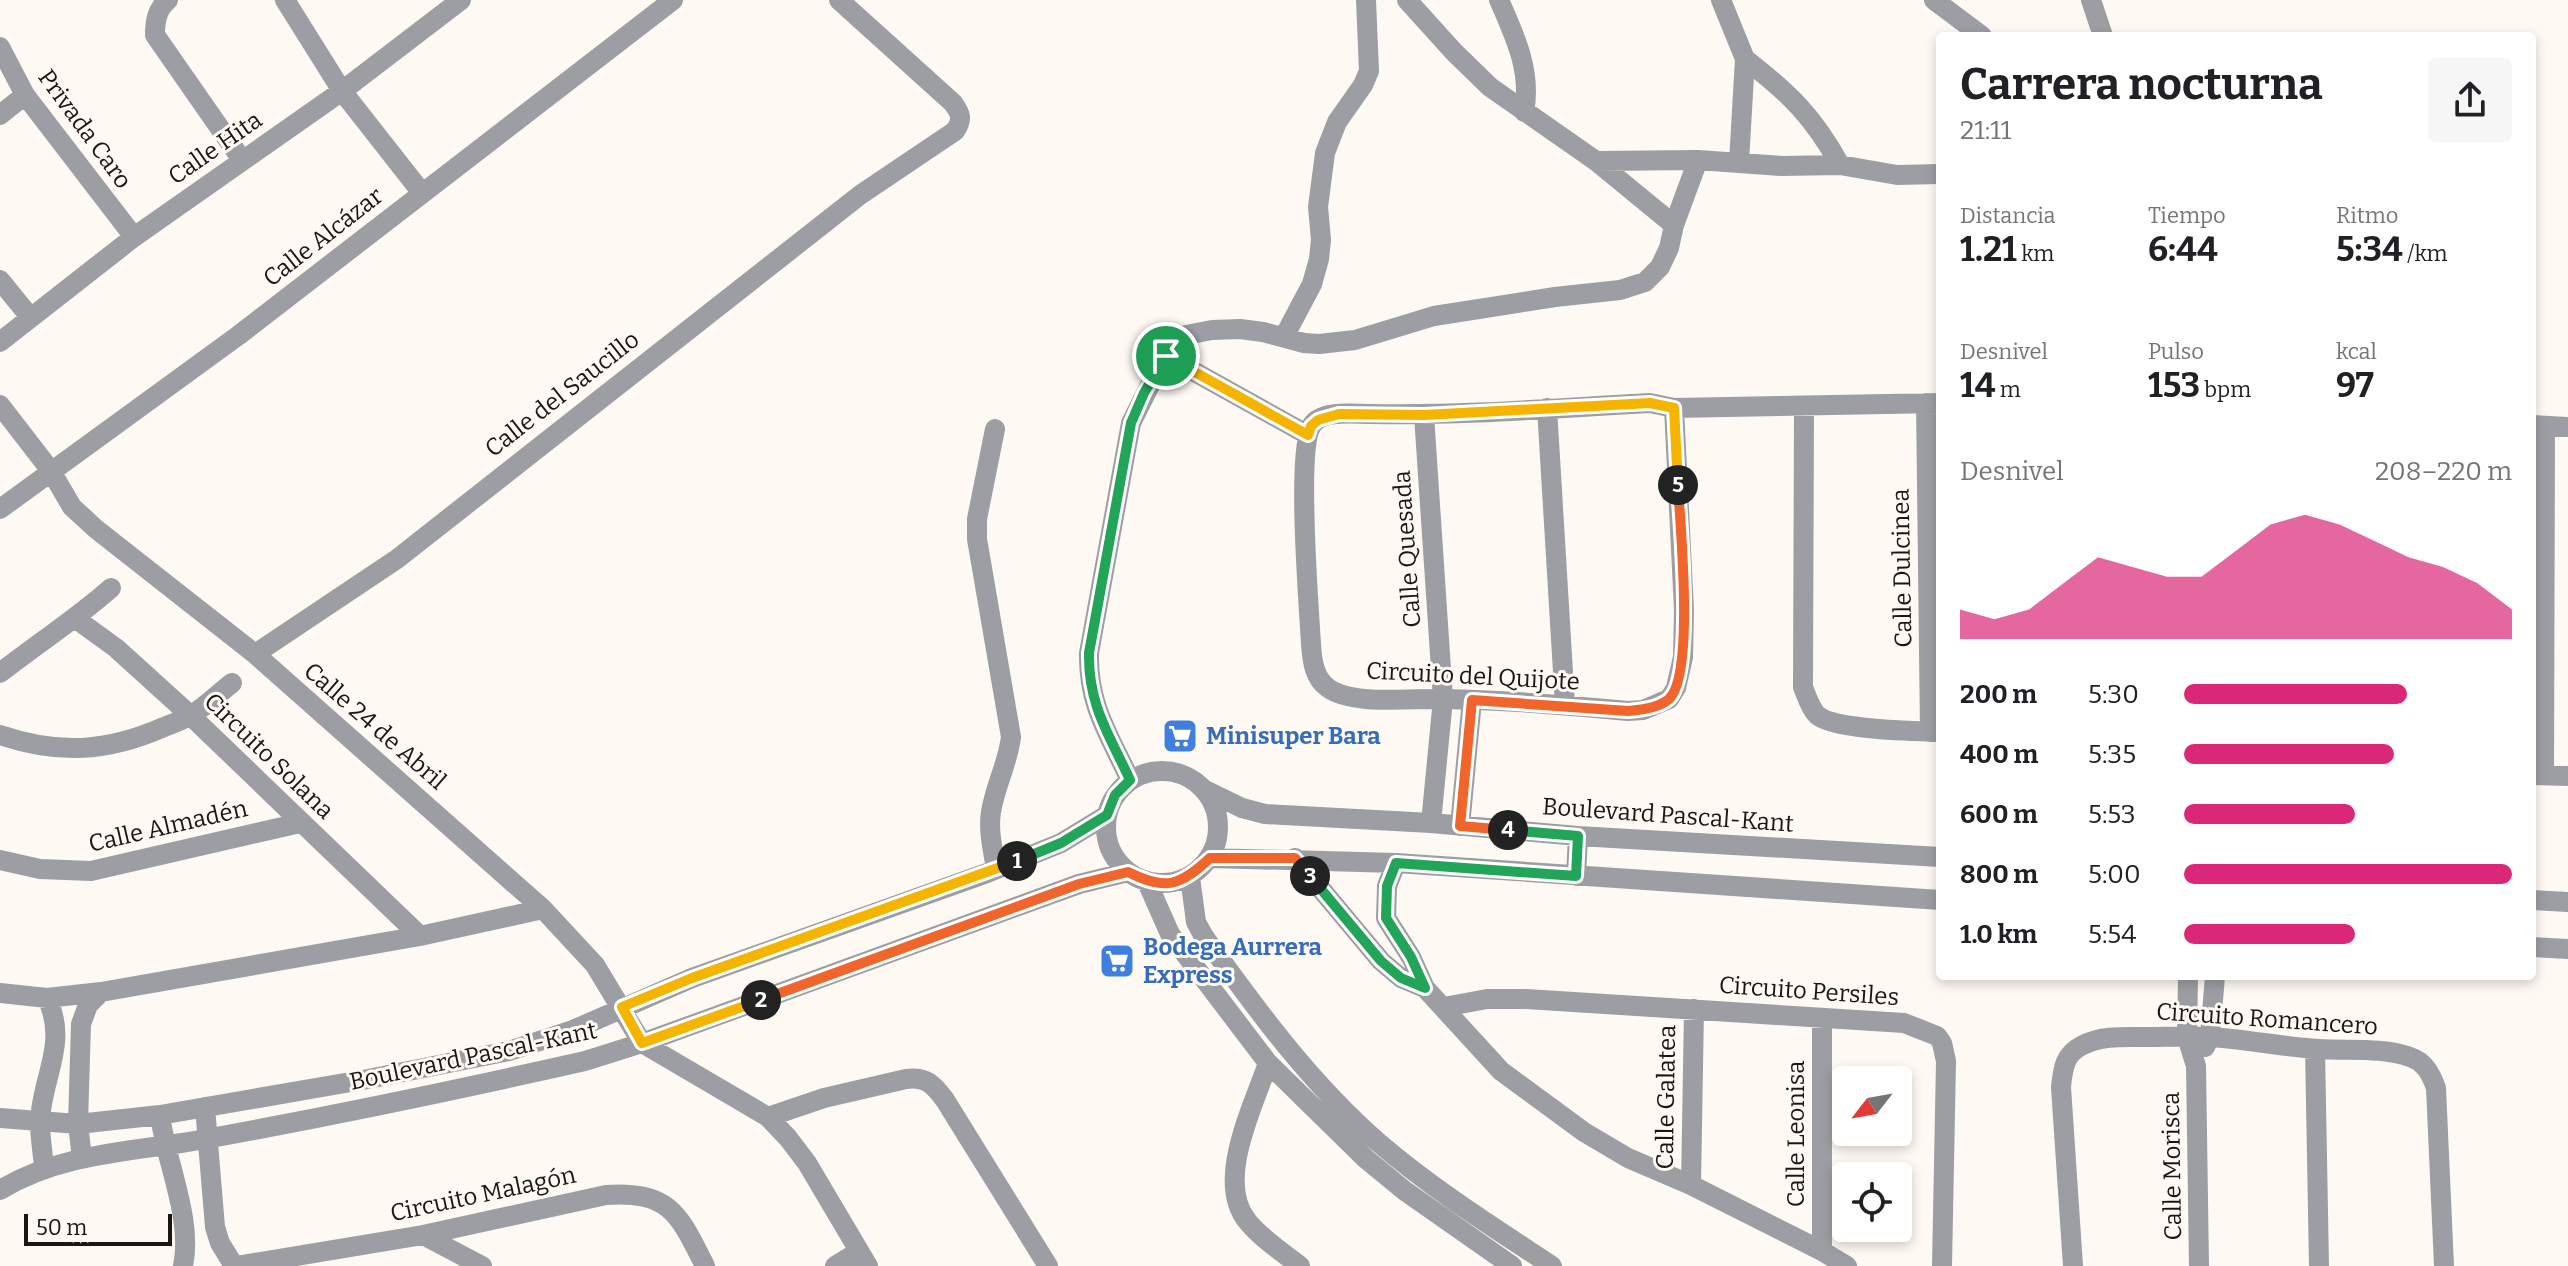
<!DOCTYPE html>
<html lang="es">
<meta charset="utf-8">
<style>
body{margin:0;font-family:Bitter,serif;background:#f6f6f6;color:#202124;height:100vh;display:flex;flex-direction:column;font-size:30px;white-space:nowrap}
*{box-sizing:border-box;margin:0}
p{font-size:26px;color:#757577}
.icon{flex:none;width:44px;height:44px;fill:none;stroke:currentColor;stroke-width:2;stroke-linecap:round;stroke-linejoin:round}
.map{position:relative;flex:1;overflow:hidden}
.details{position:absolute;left:1936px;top:32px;width:600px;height:948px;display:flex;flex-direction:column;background:#fff;border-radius:8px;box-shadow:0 4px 12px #0003}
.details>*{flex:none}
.needle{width:52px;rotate:239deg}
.controls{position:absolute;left:1832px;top:1066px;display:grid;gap:16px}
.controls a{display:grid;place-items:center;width:80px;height:80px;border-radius:8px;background:#fff;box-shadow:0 4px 12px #0003;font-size:40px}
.scale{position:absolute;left:24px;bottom:20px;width:148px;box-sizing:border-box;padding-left:8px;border:4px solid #1a1614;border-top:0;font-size:22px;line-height:28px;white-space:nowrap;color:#1a1614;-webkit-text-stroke:6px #fff9f4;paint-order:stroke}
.pin{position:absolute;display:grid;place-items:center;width:68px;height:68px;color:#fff;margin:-34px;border:4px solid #fff;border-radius:50%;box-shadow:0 2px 8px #0007}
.km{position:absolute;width:40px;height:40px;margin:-20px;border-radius:50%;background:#222;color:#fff;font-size:22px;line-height:40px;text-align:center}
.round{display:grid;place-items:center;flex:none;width:84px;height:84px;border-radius:8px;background:#f6f6f6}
.summary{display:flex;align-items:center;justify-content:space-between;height:136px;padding:0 24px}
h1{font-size:44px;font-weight:700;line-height:60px}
.figures{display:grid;grid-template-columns:repeat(3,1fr);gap:12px;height:136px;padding:8px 24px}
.figures div{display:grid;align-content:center}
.figures b{font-size:34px;font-weight:700}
.figures small{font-size:22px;font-weight:400}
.figures p{font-size:22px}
.chart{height:224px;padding:16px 24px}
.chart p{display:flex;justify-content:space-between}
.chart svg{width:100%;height:144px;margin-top:8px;fill:#db2777;opacity:.7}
ul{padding:0 24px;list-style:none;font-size:26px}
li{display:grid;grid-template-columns:128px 96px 1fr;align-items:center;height:60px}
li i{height:20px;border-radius:10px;background:#db2777}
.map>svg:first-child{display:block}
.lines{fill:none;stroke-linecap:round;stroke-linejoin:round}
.minor{stroke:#9d9ea3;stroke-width:20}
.split-1-casing{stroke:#fff;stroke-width:16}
.split-2-casing{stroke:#fff;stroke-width:16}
.split-3-casing{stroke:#fff;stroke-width:16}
.split-4-casing{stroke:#fff;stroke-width:16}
.split-5-casing{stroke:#fff;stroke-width:16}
.split-6-casing{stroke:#fff;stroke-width:16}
.split-1{stroke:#22a559;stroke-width:10}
.split-2{stroke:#f5b400;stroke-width:10}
.split-3{stroke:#f0652b;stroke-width:10}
.split-4{stroke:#22a559;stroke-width:10}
.split-5{stroke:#f0652b;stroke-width:10}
.split-6{stroke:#f5b400;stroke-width:10}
.labels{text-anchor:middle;stroke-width:6;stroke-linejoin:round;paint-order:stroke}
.street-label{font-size:24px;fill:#1a1614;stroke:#fff9f4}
.shop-label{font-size:24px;font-weight:bold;fill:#366cbe;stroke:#fff9f4;text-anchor:start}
</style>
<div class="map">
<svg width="2568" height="1266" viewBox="0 0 2568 1266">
<rect width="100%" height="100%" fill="#fff9f4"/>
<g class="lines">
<path class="minor" d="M 168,0 C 157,9 155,21 155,35 L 242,160
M 285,0 L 342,91 L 422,193
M 1407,0 L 1454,52 L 1490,87 L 1596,161 L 1674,225
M 1499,0 C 1515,36 1532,72 1524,112
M 1721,0 L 1745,59 L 1739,162
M 1934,0 L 1982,36
M 2091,0 L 2103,36
M 0,47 L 25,95 L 134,237
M 1745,59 C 1789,93 1813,116 1840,165
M 0,115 L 25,95
M 1596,161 L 1698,160 L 1782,166 L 1840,165 L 1897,175 L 1940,174
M 0,280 L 30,317
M 1284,337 L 1312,284 L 1319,259 L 1321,240 L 1318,207 L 1325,153 L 1337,122 L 1363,85 L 1369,71 L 1366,0
M 0,342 L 134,237 L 342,91 L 461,0
M 1166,356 L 1308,435
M 1926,403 L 1930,732
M 0,405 L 51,471 L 72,507 L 96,529 L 255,654 L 543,909 L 595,965 L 642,1043 L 768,1117 L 788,1138 L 807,1163 L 868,1266
M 1804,406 L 1803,687 C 1807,697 1810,708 1817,715 C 1834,730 1915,731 1940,732
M 1547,408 L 1565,705
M 1674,408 L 1684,610 L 1683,657 L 1676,688 L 1669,699 L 1643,710 L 1628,711 C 1567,705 1505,700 1443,699 C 1413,698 1353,706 1328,688 C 1314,678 1312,660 1311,644 C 1309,608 1296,448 1312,425 C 1322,410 1353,414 1370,414 C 1463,416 1557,408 1650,403 L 1674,408 L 1940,403
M 1424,415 L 1443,699 L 1431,823
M 2532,425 L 2568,427
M 995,429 L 977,519 L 977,539 L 1011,737 C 1008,763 995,786 991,812 C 988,831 993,850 996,869
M 0,509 L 239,335 L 673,0
M 76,619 L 116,648 L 191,716 L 420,936
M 255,654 L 397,559 L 860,195 L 955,131 C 963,119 961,114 953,103 L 839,0
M 0,673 C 37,644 76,619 111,588
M 0,735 C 59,755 107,752 164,727 C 174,723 184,720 193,714 C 207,705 219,693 232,683
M1106 827a56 56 0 1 1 112 0a56 56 0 1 1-112 0Z
M 2532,775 L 2568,776
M 2544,775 L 2545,426
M 1130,780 C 1109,734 1088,706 1089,653 L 1131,423 L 1159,367 L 1175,345 L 1186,335 L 1212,330 L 1240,329 L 1263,332 L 1304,343 L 1319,344 L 1355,340 L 1434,316 L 1555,297 L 1620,290 L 1645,282 L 1660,267 L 1669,248 L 1674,225 L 1698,160
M 1205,790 L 1242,808 L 1265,814 L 1431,823 L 1578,836 L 1940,857
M 1460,826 L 1472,700
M 1210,858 L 1396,863 L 1940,900
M 1295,858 L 1381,961 L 1401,978 L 1425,988
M 0,860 L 40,869 L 91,871 L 300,823
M 1396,863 L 1387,886 L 1386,918 L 1411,957 L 1425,988 L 1501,1071 L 1584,1132 L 1628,1158 L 1691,1185 L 1822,1251 L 1847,1266
M 1576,876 L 1578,836
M 1190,877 L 1196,922 L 1203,935 C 1256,1009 1310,1083 1379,1143 C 1434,1190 1493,1227 1552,1266
M 1147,882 L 1170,934 L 1268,1063 L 1366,1159 L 1405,1191 L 1512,1266
M 2532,900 L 2568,902
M 2532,947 L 2568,949
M 2188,976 L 2187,1037 L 2196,1066 L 2199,1266
M 0,993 L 47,998 L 101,992 L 420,936 L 543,909
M 1444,1007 L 1487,999 L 1526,999 L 1904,1023 L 1937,1036 L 1942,1043 L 1946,1061 L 1942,1266
M 1822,1018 L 1822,1251
M 2205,1047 L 2210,1037 L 2215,976
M 2315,1049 L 2319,1266
M 1268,1063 C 1254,1105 1214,1182 1248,1222 C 1262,1239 1282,1252 1300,1266
M 205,1107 L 215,1227 L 220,1243 L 234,1266
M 160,1115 C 166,1163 193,1219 183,1266
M 768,1117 L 824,1098 L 906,1079 C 926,1076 934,1085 945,1100 L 1048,1266
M 0,1118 L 78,1124 L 160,1115 L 368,1079 L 509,1051 L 573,1030 L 692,978 L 987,873 L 1061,843 L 1107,815
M 82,1158 L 78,1124 L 81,1024 L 88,1005 L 101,992
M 44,1168 C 43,1153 40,1138 40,1123 C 41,1077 69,1045 47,998
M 1691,1185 L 1694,1009
M 0,1190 C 64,1151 139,1152 211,1138 C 336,1115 461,1089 585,1061 L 642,1043 L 1079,884 L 1128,872
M 423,1235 L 482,1266
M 236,1266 L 423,1235 L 606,1195 C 670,1191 679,1214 705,1266
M 835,1266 L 858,1252
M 2073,1266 L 2061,1087 C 2063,1069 2064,1055 2081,1046 C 2102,1035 2125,1037 2147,1037 C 2168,1037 2188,1036 2209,1037 C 2246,1039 2282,1047 2319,1049 C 2347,1051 2383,1047 2410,1057 C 2425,1062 2431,1074 2436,1088 L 2444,1266"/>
</g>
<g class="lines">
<defs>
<path id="split-1" d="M 1017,861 L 1061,843 L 1107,815 L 1115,795 L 1130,780 C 1109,734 1088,705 1089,653 L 1131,423 L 1144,393 L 1166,356"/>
<path id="split-2" d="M 761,1000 L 642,1043 L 622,1007 L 692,978 L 1017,861"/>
<path id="split-3" d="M 761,1000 L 1079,884 L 1128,872 C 1166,891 1180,886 1210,858 L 1295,858 L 1310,876"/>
<path id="split-4" d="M 1310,876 L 1381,961 L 1401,978 L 1425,988 L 1411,957 L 1386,918 L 1387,886 L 1396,863 L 1576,876 L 1578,836 L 1508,830"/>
<path id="split-5" d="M 1508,830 L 1460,826 L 1472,700 L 1628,711 C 1641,710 1659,708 1669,699 C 1695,675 1680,523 1678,485"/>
<path id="split-6" d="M 1166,356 L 1308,435 L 1311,426 L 1318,420 L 1339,414 L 1424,415 L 1650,403 L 1674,408 L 1678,485"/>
</defs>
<use href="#split-1" class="split-1-casing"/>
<use href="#split-2" class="split-2-casing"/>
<use href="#split-3" class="split-3-casing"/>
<use href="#split-4" class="split-4-casing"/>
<use href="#split-5" class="split-5-casing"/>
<use href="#split-6" class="split-6-casing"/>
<use href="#split-1" class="split-1"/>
<use href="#split-2" class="split-2"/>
<use href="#split-3" class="split-3"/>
<use href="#split-4" class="split-4"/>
<use href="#split-5" class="split-5"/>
<use href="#split-6" class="split-6"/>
</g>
<defs>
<symbol id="supermarket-square" viewBox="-11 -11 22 22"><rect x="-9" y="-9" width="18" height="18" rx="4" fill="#3f7fe0" stroke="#fff9f4"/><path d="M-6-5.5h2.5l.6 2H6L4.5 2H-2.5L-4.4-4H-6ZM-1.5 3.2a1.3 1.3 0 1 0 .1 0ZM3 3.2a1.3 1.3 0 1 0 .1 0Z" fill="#fff"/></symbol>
</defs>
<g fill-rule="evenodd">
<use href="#supermarket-square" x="1160" y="716" width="40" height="40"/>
<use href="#supermarket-square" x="1097" y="941" width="40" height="40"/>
</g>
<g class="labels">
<g class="street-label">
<text transform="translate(85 129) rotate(54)" y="8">Privada Caro</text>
<text transform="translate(215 148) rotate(-35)" y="8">Calle Hita</text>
<text transform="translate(323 237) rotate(-38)" y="8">Calle Alcázar</text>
<text transform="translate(562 394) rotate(-38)" y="8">Calle del Saucillo</text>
<text transform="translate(1407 549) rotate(-94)" y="8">Calle Quesada</text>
<text transform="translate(1902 568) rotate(-91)" y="8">Calle Dulcinea</text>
<text transform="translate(1473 676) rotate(3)" y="8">Circuito del Quijote</text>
<text transform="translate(375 726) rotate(41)" y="8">Calle 24 de Abril</text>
<text transform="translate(269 756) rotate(44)" y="8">Circuito Solana</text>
<text transform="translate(1668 815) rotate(4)" y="8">Boulevard Pascal-Kant</text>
<text transform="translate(168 826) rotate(-13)" y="8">Calle Almadén</text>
<text transform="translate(1809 991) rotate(4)" y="8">Circuito Persiles</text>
<text transform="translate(2267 1019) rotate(4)" y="8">Circuito Romancero</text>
<text transform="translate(473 1056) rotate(-12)" y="8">Boulevard Pascal-Kant</text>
<text transform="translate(1666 1097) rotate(-89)" y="8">Calle Galatea</text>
<text transform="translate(1796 1134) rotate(-90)" y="8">Calle Leonisa</text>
<text transform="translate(2172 1166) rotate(-91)" y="8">Calle Morisca</text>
<text transform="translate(483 1194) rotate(-12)" y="8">Circuito Malagón</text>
</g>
<g class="shop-label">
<text x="1206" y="744">Minisuper Bara</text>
<text x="1143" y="955">Bodega Aurrera<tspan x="1143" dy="28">Express</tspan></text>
</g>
</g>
</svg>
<div class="controls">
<a><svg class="needle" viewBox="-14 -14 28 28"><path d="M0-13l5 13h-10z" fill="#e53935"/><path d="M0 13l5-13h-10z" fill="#757577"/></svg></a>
<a><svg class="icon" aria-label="locate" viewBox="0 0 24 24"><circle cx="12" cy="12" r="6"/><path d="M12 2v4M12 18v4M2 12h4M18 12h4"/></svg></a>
</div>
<div class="scale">50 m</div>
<div class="pin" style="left:1166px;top:356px;background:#1e9e55"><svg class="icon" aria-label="arrive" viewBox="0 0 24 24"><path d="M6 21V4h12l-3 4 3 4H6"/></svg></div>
<b class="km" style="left:1017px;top:861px">1</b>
<b class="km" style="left:761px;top:1000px">2</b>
<b class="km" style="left:1310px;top:876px">3</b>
<b class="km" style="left:1508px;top:830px">4</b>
<b class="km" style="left:1678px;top:485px">5</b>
<section class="details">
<div class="summary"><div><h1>Carrera nocturna</h1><p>21:11</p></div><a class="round"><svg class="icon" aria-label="share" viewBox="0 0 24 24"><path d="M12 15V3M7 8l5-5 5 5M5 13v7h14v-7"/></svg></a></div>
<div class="figures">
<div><p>Distancia</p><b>1.21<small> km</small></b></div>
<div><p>Tiempo</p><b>6:44</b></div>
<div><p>Ritmo</p><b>5:34<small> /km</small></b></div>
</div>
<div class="figures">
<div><p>Desnivel</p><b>14<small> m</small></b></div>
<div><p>Pulso</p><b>153<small> bpm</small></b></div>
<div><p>kcal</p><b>97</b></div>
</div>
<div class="chart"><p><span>Desnivel</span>208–220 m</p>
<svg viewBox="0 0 160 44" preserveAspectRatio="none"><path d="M0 44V35L10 38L20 35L30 27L40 19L50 22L60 25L70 25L80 17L90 9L100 6L110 9L120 14L130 19L140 22L150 27L160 35V44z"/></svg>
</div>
<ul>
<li><b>200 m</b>5:30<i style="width:68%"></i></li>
<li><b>400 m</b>5:35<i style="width:64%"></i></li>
<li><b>600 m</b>5:53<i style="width:52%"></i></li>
<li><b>800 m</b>5:00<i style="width:100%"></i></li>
<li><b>1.0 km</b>5:54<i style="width:52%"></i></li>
</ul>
</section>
</div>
